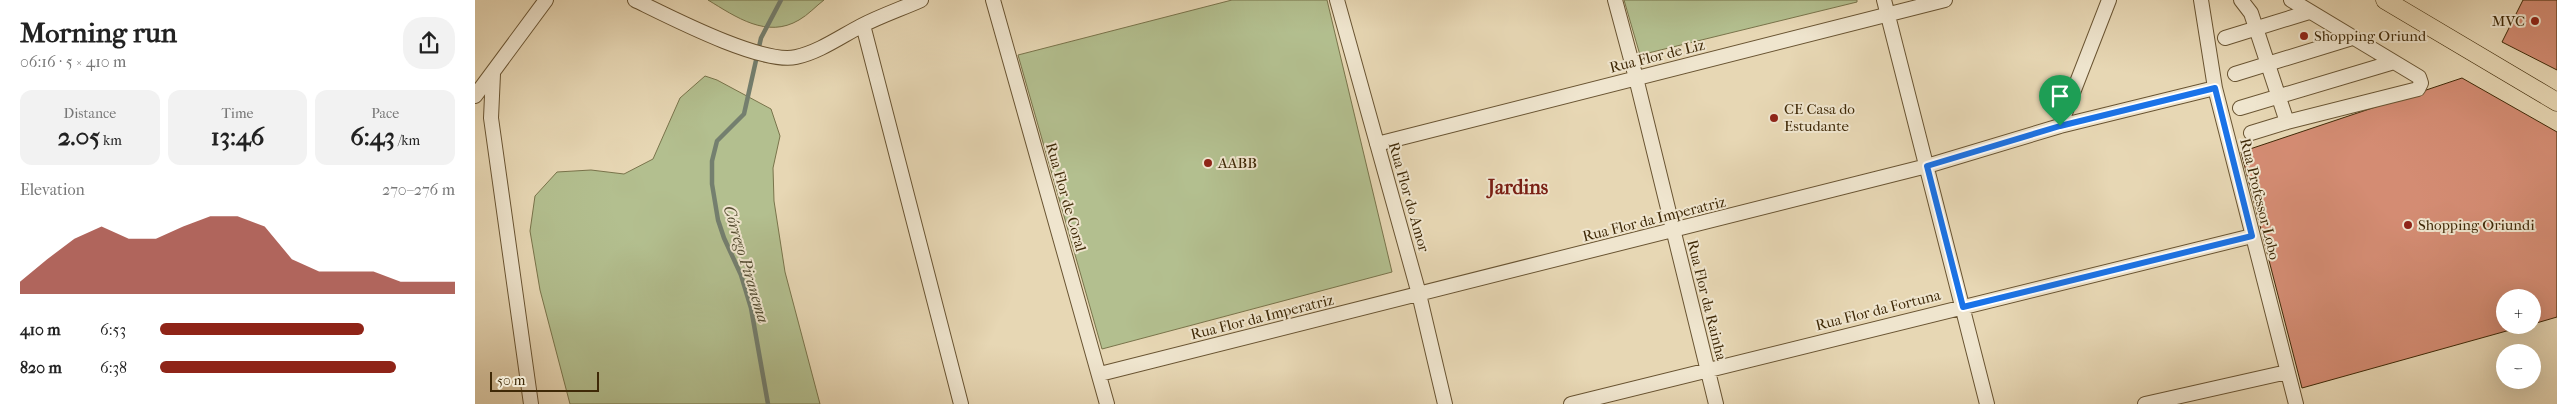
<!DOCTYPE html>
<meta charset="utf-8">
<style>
body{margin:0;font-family:"IM FELL French Canon",serif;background:#f2f2f2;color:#222;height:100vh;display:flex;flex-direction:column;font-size:19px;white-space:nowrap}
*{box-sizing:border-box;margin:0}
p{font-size:16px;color:#767676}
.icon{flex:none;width:28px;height:28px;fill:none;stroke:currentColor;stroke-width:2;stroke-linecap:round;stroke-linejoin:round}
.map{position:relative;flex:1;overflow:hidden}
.details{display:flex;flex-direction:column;background:#fff;width:475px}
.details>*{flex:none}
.controls{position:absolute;left:2021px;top:289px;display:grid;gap:10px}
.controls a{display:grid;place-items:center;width:45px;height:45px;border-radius:50%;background:#fff;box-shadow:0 5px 20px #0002;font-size:25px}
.scale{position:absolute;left:15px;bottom:12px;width:109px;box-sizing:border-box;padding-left:5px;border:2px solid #3f2907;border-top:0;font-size:14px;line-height:18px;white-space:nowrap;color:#3f2907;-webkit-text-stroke:4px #efe5ce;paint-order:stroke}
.pin{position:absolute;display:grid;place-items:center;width:42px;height:42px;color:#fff;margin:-51px -21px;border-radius:50% 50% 50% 0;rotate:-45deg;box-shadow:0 0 5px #0007}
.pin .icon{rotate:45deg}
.round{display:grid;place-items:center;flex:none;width:52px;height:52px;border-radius:20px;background:#f2f2f2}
.summary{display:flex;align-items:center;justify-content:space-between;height:85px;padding:0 20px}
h1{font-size:28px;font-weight:700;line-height:38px}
.stats{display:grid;grid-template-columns:repeat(3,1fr);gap:8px;height:85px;padding:5px 20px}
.stats div{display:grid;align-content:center;border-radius:12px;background:#f2f2f2;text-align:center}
.stats b{font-size:25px;font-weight:700}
.stats small{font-size:14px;font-weight:400}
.stats p{font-size:14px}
.chart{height:140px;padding:10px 20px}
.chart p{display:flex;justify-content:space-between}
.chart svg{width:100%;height:90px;margin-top:5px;fill:#8f2418;opacity:.7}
ul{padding:0 20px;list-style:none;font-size:16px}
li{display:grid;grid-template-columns:80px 60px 1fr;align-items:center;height:38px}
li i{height:12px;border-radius:6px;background:#8f2418}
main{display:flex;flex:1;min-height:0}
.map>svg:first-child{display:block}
.green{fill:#b3bf8f;stroke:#79744b}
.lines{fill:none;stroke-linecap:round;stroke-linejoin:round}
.stream{stroke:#747f6f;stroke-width:4.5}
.building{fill:#d48c73;stroke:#3f2907}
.minor-casing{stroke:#695432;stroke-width:16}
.major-casing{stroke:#3f2907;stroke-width:19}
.minor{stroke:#efe5ce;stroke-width:14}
.major{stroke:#e7d7b4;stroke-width:18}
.route-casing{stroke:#fff;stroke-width:10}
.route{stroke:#1a73e8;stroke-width:6}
.poi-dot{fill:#8f2418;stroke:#efe5ce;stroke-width:2}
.labels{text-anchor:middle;stroke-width:4;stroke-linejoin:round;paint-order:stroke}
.poi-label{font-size:15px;fill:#3f2907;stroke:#efe5ce;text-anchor:start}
.street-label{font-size:15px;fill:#3f2907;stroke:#efe5ce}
.water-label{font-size:16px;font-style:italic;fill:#554d32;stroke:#efe5ce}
.district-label{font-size:20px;font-weight:bold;fill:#7a1f14;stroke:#efe5ce}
</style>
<main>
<section class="details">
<div class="summary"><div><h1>Morning run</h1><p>06:16 · 5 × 410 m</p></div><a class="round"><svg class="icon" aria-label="share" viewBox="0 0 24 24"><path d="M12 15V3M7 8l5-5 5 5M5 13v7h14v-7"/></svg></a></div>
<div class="stats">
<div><p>Distance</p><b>2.05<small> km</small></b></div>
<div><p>Time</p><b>13:46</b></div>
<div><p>Pace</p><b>6:43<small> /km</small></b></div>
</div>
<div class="chart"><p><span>Elevation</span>270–276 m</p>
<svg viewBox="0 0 160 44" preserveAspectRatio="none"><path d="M0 44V38L10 27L20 17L30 11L40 17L50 17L60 11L70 6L80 6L90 11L100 27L110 33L120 33L130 33L140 38L150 38L160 38V44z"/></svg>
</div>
<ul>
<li><b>410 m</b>6:53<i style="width:69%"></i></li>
<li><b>820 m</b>6:38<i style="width:80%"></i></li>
</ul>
</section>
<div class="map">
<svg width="2082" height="404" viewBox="0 0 2082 404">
<rect width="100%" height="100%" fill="#e7d7b4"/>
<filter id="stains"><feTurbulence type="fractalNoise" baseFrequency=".004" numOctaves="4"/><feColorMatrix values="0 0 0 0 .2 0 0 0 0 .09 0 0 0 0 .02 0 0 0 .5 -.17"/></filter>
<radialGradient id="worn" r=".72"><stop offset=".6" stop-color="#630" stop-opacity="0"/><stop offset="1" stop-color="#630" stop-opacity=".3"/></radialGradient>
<path class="green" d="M 233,0 L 349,0 C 341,6 333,15 324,20 C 292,39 261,17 233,0 Z
M 757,0 L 852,0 L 917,272 L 627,349 L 543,55 Z
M 1149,0 L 1382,0 L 1382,2 L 1165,55 Z
M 230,76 L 242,80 L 296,109 L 305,136 L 298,168 L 299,201 L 310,272 L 345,404 L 95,404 L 65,290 L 55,231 L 60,196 L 82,172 L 116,170 L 149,174 L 178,159 L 205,98 Z"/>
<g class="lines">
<path class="stream" d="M 293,404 L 276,308 L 266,275 L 249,238 L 243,220 L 237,184 L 237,161 L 242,141 L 269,114 L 286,38 L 306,0"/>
</g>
<path class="building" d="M 2048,0 L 2082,0 L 2082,70 L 2027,42 Z
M 1987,78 L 2082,132 L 2082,317 L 2058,324 L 2058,298 L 2030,298 L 2030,325 L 2053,325 L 1827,388 L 1766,152 Z"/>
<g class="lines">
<defs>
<path id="minor" d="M 160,0 C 193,16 287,65 321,57 C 344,52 365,37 386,26 C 405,16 426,9 446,0
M 518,0 L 632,404
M 862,0 L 944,294 L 970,404
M 1140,0 L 1161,78 L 1241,404
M 1409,0 L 1512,404
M 1726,0 L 1740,88 L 1821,404
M 1766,0 L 1776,13 L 1812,122 L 1943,89 L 1946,83 L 1944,77 L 1816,0
M 388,25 L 486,404
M 1750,38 L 1834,12
M 18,74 L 16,118 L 56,404
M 1760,74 L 1877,38
M 0,96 L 71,0
M 1765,108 L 1919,62
M 1585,126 L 1634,0
M 1776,133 L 1812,122
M 902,144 L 1470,0
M 625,374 L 1452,166 L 1585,126 L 1740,88
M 1096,404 L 1777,236
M 1670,404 L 1812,372"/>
<path id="major" d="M 1910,0 L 2082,102"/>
</defs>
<use href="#minor" class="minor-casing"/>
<use href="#major" class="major-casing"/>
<use href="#minor" class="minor"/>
<use href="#major" class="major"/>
</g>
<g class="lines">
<defs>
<path id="route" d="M 1740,88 L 1777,236 L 1488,307 L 1452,166 L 1585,126 Z"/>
</defs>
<use href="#route" class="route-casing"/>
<use href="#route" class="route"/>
</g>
<g class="poi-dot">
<circle cx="2060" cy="21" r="5"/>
<circle cx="1829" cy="36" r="5"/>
<circle cx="1299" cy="118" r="5"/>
<circle cx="733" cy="163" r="5"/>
<circle cx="1933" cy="225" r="5"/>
</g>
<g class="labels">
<g class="poi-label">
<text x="2050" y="26" text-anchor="end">MVC</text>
<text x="1839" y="41">Shopping Oriund</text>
<text x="1309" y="114">CE Casa do<tspan x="1309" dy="17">Estudante</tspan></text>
<text x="743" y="168">AABB</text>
<text x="1943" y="230">Shopping Oriundi</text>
</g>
<g class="street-label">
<text transform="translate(1182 56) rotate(-14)" y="5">Rua Flor de Liz</text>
<text transform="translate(591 197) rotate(74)" y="5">Rua Flor de Coral</text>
<text transform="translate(934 197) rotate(74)" y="5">Rua Flor do Amor</text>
<text transform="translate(1785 199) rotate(76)" y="5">Rua Professor Lobo</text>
<text transform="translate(1179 219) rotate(-14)" y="5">Rua Flor da Imperatriz</text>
<text transform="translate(1232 300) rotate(76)" y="5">Rua Flor da Rainha</text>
<text transform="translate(1403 310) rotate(-14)" y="5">Rua Flor da Fortuna</text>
<text transform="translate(787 317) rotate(-14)" y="5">Rua Flor da Imperatriz</text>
</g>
<g class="water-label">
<text transform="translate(272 264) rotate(73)" y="6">Córrego Piranema</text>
</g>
<g class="district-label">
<text x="1043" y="194">Jardins</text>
</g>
</g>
<rect width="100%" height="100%" filter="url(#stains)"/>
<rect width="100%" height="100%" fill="url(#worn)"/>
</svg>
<div class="controls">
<a>+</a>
<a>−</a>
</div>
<div class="scale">50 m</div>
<div class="pin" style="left:1585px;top:126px;background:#1e9e55"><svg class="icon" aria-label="arrive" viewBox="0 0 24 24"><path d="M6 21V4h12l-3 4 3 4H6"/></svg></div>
</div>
</main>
